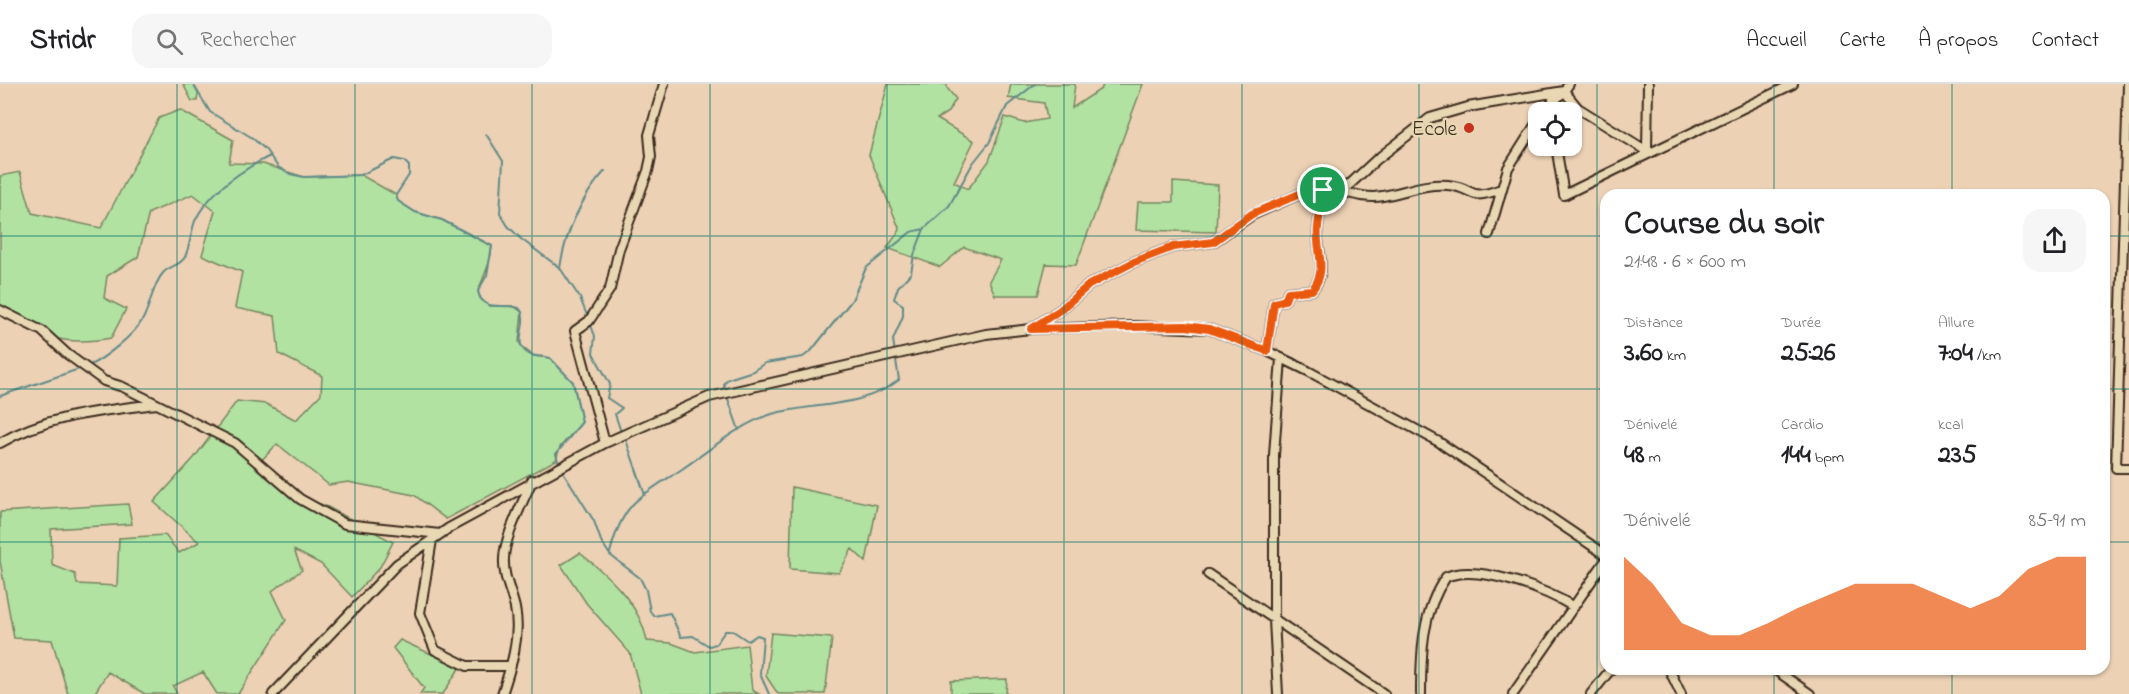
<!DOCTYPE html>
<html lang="fr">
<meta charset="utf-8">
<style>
body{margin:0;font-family:"Indie Flower",sans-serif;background:#f6f6f6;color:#202124;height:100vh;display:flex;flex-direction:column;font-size:22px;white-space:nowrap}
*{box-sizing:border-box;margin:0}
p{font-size:20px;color:#757577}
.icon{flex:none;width:33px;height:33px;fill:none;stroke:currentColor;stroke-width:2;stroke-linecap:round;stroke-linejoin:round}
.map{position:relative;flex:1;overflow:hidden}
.side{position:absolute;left:1600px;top:105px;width:510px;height:486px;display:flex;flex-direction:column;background:#fff;border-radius:18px;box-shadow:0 2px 4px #0004}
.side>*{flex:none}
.fabs{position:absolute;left:1528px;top:18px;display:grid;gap:12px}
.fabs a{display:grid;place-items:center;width:54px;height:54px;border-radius:12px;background:#fff;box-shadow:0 2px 4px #0004;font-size:30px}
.pin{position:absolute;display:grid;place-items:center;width:51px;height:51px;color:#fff;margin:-26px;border:3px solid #fff;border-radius:50%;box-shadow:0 2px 6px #0007}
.round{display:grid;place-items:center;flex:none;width:63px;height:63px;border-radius:18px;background:#f6f6f6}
.summary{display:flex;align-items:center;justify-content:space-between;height:102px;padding:0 24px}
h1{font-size:33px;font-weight:700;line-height:45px}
.metrics{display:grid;grid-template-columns:repeat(3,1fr);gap:9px;height:102px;padding:6px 24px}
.metrics div{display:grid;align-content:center}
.metrics b{font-size:26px;font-weight:700}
.metrics small{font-size:16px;font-weight:400}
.metrics p{font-size:16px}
.chart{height:168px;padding:12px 24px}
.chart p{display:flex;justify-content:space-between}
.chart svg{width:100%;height:108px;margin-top:6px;fill:#ea580c;opacity:.7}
header{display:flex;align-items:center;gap:36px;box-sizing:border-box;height:84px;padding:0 30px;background:#fff;border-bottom:2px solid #e0e0e0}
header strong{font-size:28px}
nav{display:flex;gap:33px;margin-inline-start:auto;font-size:21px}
.search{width:420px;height:54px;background:#f6f6f6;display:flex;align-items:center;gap:15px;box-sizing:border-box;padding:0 21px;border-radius:18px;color:#757577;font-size:22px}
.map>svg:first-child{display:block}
.green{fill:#b1e2a2;stroke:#768660;stroke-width:1.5}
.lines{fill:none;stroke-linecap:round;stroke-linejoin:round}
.stream{stroke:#618b89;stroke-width:2}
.minor-casing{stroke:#3b2a1e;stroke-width:12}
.minor{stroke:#e9d7b4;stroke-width:8}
.route-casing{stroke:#fff;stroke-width:12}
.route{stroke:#ea580c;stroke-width:8}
.grid{fill:none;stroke:#0f766e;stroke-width:1.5;stroke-opacity:0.55}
.poi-dot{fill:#c8321e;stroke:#e9d7b4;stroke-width:2}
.labels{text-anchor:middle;stroke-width:5;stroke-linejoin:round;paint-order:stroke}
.poi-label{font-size:21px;fill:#3b2a1e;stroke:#e9d7b4;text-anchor:end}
</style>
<header>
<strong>Stridr</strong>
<div class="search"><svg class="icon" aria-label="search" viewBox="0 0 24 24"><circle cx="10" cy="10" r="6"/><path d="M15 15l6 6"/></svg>Rechercher</div>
<nav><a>Accueil</a><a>Carte</a><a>À propos</a><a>Contact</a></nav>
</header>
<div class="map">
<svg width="2129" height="610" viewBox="0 0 2129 610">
<rect width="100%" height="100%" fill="#ecd1b4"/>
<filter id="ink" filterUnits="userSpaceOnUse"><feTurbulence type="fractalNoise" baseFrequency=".0167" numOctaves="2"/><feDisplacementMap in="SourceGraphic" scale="12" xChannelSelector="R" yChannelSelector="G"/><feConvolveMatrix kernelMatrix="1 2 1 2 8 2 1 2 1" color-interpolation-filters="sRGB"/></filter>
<g filter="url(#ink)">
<path class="green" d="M 183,0 L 193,0 L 198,10 L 197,17 L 192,17 Z
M 888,0 L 947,0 L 947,4 L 956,15 L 948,28 L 937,35 L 974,57 L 954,98 L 968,105 L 989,77 L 1005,33 L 1024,39 L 1047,35 L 1044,19 L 1008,14 L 1011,0 L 1075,0 L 1072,24 L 1101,5 L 1104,0 L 1143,0 L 1076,181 L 1046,180 L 1038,211 L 995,211 L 989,197 L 1001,176 L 964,163 L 940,183 L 887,164 L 900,146 L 869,71 Z
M 180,26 L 233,56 L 229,79 L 263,80 L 304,93 L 361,91 L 396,111 L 398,117 L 415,128 L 442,136 L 492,162 C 491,179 484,191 478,207 L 480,214 L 489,222 L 513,222 L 522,228 L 519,258 L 522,263 L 534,272 L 550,274 L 573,298 L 582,338 L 560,363 L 556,376 L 446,435 L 414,411 L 348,398 L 329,401 L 277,360 L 258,380 L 303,414 L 326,422 L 393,458 L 380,483 L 352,513 L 321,480 L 294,466 L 302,486 L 272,507 L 286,536 L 238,610 L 217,610 L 203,588 L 173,602 L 177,610 L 145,610 L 108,588 L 94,610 L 68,610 L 52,556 L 14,554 L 0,477 L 0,428 L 128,420 L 132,440 L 51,445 L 52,481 L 75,490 L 77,500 L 117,502 L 119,454 L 165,451 L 179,469 L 199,458 L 154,418 L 194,374 L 237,317 L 266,320 L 296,336 L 321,310 L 322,292 L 279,270 L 275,232 L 235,224 L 242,188 L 202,171 L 215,127 L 193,110 L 149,129 L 138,173 L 107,192 L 104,214 L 126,225 L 111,254 C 61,263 42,252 0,228 L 0,92 L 20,88 L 32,129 L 101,144 L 159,34 Z
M 1173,98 L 1218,101 L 1216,148 L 1136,146 L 1138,118 L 1173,118 Z
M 792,403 L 877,421 L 866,478 L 852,465 L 839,489 L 790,485 Z
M 580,469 C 609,492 640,520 647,557 L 671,559 L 695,568 L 747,561 L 752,606 L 759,610 L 641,610 L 630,569 L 587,520 L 561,481 Z
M 771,549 L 832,554 L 825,610 L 778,610 L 766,592 Z
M 400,556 L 460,583 L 443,610 L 420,610 L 424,604 L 393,564 Z
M 1007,595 L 1006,610 L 951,610 L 951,597 Z"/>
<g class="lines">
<path class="stream" d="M 193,0 L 210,28 L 251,53 L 265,65 L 278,83 L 290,90 L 304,93 L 361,91 L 394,75 L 404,77 L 409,82 L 409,91 L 396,111 L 398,117 L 415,128 L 442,136 L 492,162 L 487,191 L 478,207 C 483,230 503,218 519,224 C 532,238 508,261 531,271 C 537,273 544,272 550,274 L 573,298 L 582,338 L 556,370 L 559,381
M 486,50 L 503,77 L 500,129 L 508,142 L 521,155 L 560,184
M 588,234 L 580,214 L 560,184 C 565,150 581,113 605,87
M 590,239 L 595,252 L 593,269 L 610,300 L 607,314 L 622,324 L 615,330 L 621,348
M 88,282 C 104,275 134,251 143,235 C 151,220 152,202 163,189 C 169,182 180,182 185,173 C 190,162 191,148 195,137 C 209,107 242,86 270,72
M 725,307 L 724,299 L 728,295 L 753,287 L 765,279 L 803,273 L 811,267 L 852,216 L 866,184 L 911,148 L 924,145
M 0,312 L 82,284
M 727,312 L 739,346
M 625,353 L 645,411
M 562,386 L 594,437 L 601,457 L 610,471 L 640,494 L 646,506 L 650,527 L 654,532 L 670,529 L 681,553 L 693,552 L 709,562 L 716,560 L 725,547 L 733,547 L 748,557 L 757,551 L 763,553 L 760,590 L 769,610
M 610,469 C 614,453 621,433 633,420 C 647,406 666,396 682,385 C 710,366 739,340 772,330 C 814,319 863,324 899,296 L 893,256 L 903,232 L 903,221 L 894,215 L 898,203 L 911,189 L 914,171 L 924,145 L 949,122 L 973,79 L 989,59 L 1007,22 L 1035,0"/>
<defs>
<path id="minor" d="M 2128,0 L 2116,384 L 2129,384
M 1553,16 L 1557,28
M 1544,28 L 1564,7 L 1578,24 L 1650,69 L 1793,0
M 1556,62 L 1564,111 L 1650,69
M 1647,67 L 1648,0
M 1337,106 C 1352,110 1368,115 1383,112 C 1406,108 1424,99 1448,101 C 1477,104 1466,118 1501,105
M 1489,150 L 1508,84 L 1539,35
M 0,226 L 42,247 L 67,270 L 104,297 L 123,303 L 235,359 L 300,415 L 345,440 L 440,450
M 1031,245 L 1060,226 L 1089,201 L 1134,178 L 1173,163 L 1213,158 L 1252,131 L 1302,109 L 1337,106 L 1349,101 L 1376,76 L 1430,34 L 1468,23 L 1564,7 L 1569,0
M 1267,267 L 1274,219 L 1285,216 L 1288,208 L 1312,206 C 1330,185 1315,166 1318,143 C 1319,130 1323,119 1324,106
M 0,359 C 48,331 101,327 156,320
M 605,359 L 575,247 L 589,237 L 610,205 L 619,165 L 648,87 L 651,73 L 649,51 L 664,0
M 432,456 L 420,529 L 435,566 L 467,582 L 511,582
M 1208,490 L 1384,610
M 1669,585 L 1681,610
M 1774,585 L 1810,610
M 273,610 L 397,480 L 449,444 L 605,359 L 709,313 L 986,250 L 1031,245 L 1136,242 L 1209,245 L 1267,267 L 1308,287 L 1439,358 L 1606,471
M 502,610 C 511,583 521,553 515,524 C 511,506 503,493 504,475 C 504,453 524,417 532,396
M 1278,610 L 1274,536 L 1274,371 L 1281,274
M 1421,610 C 1421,569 1422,527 1446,493 C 1478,479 1546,506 1574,523
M 1513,610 L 1606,476
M 1591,610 L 1611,585"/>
</defs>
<use href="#minor" class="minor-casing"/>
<use href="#minor" class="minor"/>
</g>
</g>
<g class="lines" filter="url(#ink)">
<defs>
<path id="route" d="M 1323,106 C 1323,119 1319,130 1318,143 C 1315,166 1329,185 1312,206 L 1288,208 L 1285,216 L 1274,219 L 1267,267 L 1209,245 L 1185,242 L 1031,245 L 1060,226 L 1089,201 L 1134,178 L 1173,163 L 1213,158 L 1252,130 L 1302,109 Z"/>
</defs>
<use href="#route" class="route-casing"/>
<use href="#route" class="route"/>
</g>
<path class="grid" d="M 177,0 L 177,610M 355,0 L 355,610M 532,0 L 532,610M 710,0 L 710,610M 887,0 L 887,610M 1064,0 L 1064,610M 1242,0 L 1242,610M 1419,0 L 1419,610M 1597,0 L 1597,610M 1774,0 L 1774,111M 1952,0 L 1952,111M 0,152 L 1606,152M 2104,152 L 2129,152M 0,305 L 1606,305M 2104,305 L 2129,305M 0,458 L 1606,458M 2104,458 L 2129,458M 1774,585 L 1774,610M 1952,585 L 1952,610"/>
<circle class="poi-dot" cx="1469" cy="44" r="6"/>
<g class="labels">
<g class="poi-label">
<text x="1457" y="51">Ecole</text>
</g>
</g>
</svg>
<div class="fabs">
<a><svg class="icon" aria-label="locate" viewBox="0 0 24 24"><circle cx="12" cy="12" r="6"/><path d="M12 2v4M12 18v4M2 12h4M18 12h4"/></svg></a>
</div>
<div class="pin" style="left:1323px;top:106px;background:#1e9e55"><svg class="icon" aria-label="arrive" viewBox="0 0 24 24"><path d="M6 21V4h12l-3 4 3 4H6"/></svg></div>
<section class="side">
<div class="summary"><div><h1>Course du soir</h1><p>21:48 · 6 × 600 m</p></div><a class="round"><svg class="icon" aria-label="share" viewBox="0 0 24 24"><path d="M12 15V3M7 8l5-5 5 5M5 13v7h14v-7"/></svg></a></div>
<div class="metrics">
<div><p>Distance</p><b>3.60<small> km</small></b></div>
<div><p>Durée</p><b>25:26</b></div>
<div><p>Allure</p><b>7:04<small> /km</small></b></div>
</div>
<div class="metrics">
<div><p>Dénivelé</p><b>48<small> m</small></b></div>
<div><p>Cardio</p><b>144<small> bpm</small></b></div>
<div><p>kcal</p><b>235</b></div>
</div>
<div class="chart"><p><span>Dénivelé</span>85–91 m</p>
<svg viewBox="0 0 160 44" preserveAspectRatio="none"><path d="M0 44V6L10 17L20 33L30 38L40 38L50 33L60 27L70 22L80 17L90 17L100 17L110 22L120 27L130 22L140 11L150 6L160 6V44z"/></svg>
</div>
</section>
</div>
